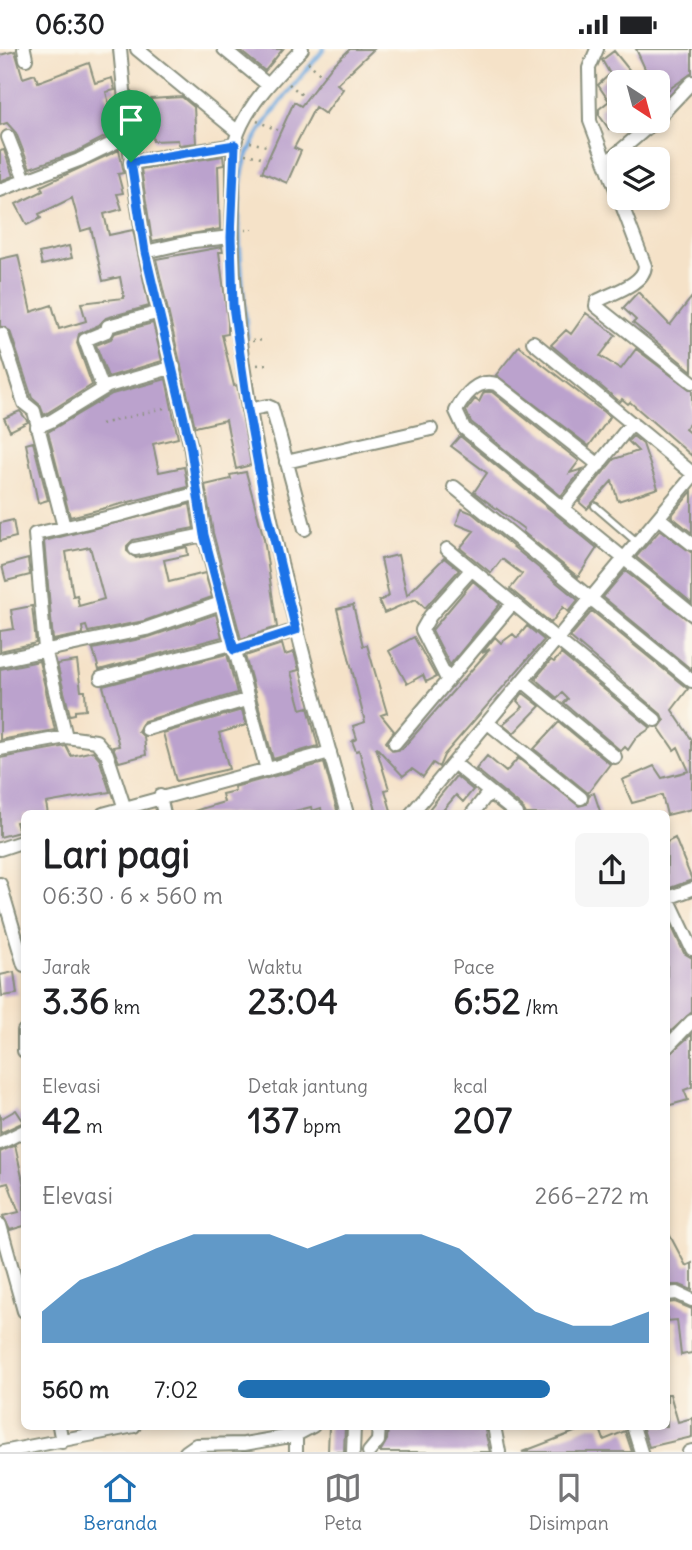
<!DOCTYPE html>
<html lang="id">
<meta charset="utf-8">
<style>
body{margin:0;font-family:Delius,sans-serif;background:#f6f6f6;color:#202124;height:100vh;display:flex;flex-direction:column;font-size:26px;white-space:nowrap}
*{box-sizing:border-box;margin:0}
p{font-size:23px;color:#757577}
.icon{flex:none;width:38px;height:38px;fill:none;stroke:currentColor;stroke-width:2;stroke-linecap:round;stroke-linejoin:round}
.map{position:relative;flex:1;overflow:hidden}
.details{position:absolute;left:21px;top:761px;width:649px;height:620px;display:flex;flex-direction:column;background:#fff;border-radius:10px;box-shadow:0 4px 10px #0003}
.details>*{flex:none}
.needle{width:46px;rotate:144deg}
.fabs{position:absolute;left:607px;top:21px;display:grid;gap:14px}
.fabs a{display:grid;place-items:center;width:63px;height:63px;border-radius:10px;background:#fff;box-shadow:0 4px 10px #0003;font-size:35px}
.pin{position:absolute;display:grid;place-items:center;width:60px;height:60px;color:#fff;margin:-72px -30px;border-radius:50% 50% 50% 0;rotate:-45deg;box-shadow:0 0 7px #0007}
.pin .icon{rotate:45deg}
.round{display:grid;place-items:center;flex:none;width:74px;height:74px;border-radius:10px;background:#f6f6f6}
.summary{display:flex;align-items:center;justify-content:space-between;height:119px;padding:0 21px}
h1{font-size:38px;font-weight:700;line-height:52px}
.figures{display:grid;grid-template-columns:repeat(3,1fr);gap:10px;height:119px;padding:7px 21px}
.figures div{display:grid;align-content:center}
.figures b{font-size:35px;font-weight:700}
.figures small{font-size:19px;font-weight:400}
.figures p{font-size:19px}
.chart{height:196px;padding:14px 21px}
.chart p{display:flex;justify-content:space-between}
.chart svg{width:100%;height:126px;margin-top:7px;fill:#1f6fb2;opacity:.7}
ul{padding:0 21px;list-style:none;font-size:23px}
li{display:grid;grid-template-columns:112px 84px 1fr;align-items:center;height:52px}
li i{height:18px;border-radius:9px;background:#1f6fb2}
.status{display:flex;justify-content:space-between;align-items:center;height:49px;padding:0 35px;background:#fff;direction:ltr}
.status svg{height:19px;fill:currentColor}
.tab-bar{display:flex;justify-content:space-around;align-items:center;height:98px;border-top:2px solid #e0e0e0;background:#fff;font-size:19px;color:#757577}
.tab-bar a{display:grid;justify-items:center;gap:4px}
.tab-bar .on{color:#1f6fb2}
.map>svg:first-child{display:block}
.lines{fill:none;stroke-linecap:round;stroke-linejoin:round}
.stream{stroke:#6ea8de;stroke-width:4.5}
.building{fill:#bba2cd;fill-rule:evenodd}
.service-casing{stroke:#8a907e;stroke-width:10}
.minor-casing{stroke:#8a907e;stroke-width:16}
.path{stroke:#8a907e;stroke-width:2.5;stroke-dasharray:2 5;stroke-linecap:butt}
.service{stroke:#fff;stroke-width:6}
.minor{stroke:#fff;stroke-width:12}
.route-casing{stroke:#fff;stroke-width:14}
.route{stroke:#1a73e8;stroke-width:9}
</style>
<div class="status"><b>06:30</b><svg viewBox="0 0 49 12"><path d="M0 12V9h3v3zM5 12V6h3v6zM10 12V3h3v9zM15 12V0h3v12zM26 1h20v11H26zM47 4h2v5h-2z"/></svg></div>
<div class="map">
<svg width="692" height="1403" viewBox="0 0 692 1403">
<rect width="100%" height="100%" fill="#fbf7ec"/>
<filter id="ink" filterUnits="userSpaceOnUse"><feTurbulence type="fractalNoise" baseFrequency=".0143" numOctaves="2"/><feDisplacementMap in="SourceGraphic" scale="14" xChannelSelector="R" yChannelSelector="G"/><feConvolveMatrix kernelMatrix="1 2 1 2 8 2 1 2 1" color-interpolation-filters="sRGB"/></filter>
<filter id="wash" filterUnits="userSpaceOnUse"><feTurbulence type="fractalNoise" baseFrequency=".00686" numOctaves="4" result="noise"/><feDisplacementMap in="SourceGraphic" scale="28" xChannelSelector="R" yChannelSelector="G"/><feGaussianBlur stdDeviation="1.57" result="paint"/><feColorMatrix in="noise" values="0 0 0 0 0 0 0 0 0 0 0 0 0 0 0 0 0 1.4 0 .05"/><feComposite in="paint" operator="in"/></filter>
<g filter="url(#wash)">
<rect width="100%" height="100%" fill="#f5e2c8"/>
<g class="lines">
<path class="stream" d="M 247,288 C 244,241 231,153 246,110 C 259,74 300,30 324,0"/>
</g>
<g id="blocks">
<path class="building" d="M 238,0 L 283,0 L 265,22 Z
M 350,0 L 374,0 L 337,35 L 343,40 L 325,65 L 315,58 L 294,99 L 301,102 L 287,134 L 262,123 L 294,53 L 301,57 L 331,18 Z
M 636,0 L 692,0 L 692,24 L 658,48 L 658,33 L 651,33 Z
M 15,2 L 23,29 L 35,25 L 38,33 L 89,14 L 95,34 L 112,29 L 115,41 L 106,43 L 116,82 L 76,103 L 30,119 L 16,84 L 7,74 L 0,76 L 0,6 Z
M 614,2 L 639,33 L 620,33 L 620,72 L 609,80 L 599,66 L 599,60 L 609,52 L 598,36 L 610,25 L 602,11 Z
M 182,48 L 194,58 L 196,94 L 179,96 L 178,91 L 153,92 L 151,50 Z
M 4,101 L 13,127 L 0,132 L 0,102 Z
M 119,101 L 124,124 L 118,125 L 123,144 L 117,145 L 122,160 L 104,165 L 109,186 L 133,181 L 149,257 L 106,269 L 99,276 L 79,285 L 77,294 L 92,336 L 44,366 L 40,356 L 32,349 L 10,282 L 0,277 L 0,210 L 18,206 L 31,263 L 52,256 L 59,280 L 86,272 L 81,254 L 124,249 L 120,228 L 103,232 L 91,179 L 81,182 L 72,149 L 39,165 L 41,169 L 27,176 L 16,155 L 43,142 L 41,137 Z
M 223,107 L 224,116 L 218,117 L 220,180 L 152,192 L 141,120 Z
M 69,197 L 72,209 L 42,216 L 39,204 Z
M 222,198 L 223,203 L 219,203 L 228,273 L 228,285 L 222,286 L 234,337 L 237,336 L 251,416 L 236,420 L 226,371 L 195,378 L 156,210 Z
M 638,243 L 670,276 L 692,248 L 692,322 L 633,274 L 636,271 L 623,259 Z
M 586,264 L 616,286 L 600,307 L 621,320 L 636,300 L 692,342 L 692,371 L 685,380 L 692,386 L 692,407 L 630,353 L 628,355 L 622,350 L 620,353 L 551,296 L 566,281 L 571,285 Z
M 153,274 L 162,312 L 108,328 L 96,296 L 111,290 L 115,284 Z
M 519,297 L 610,368 L 589,397 L 496,326 Z
M 166,330 L 178,389 L 153,395 L 159,423 L 184,418 L 188,438 L 70,468 L 48,383 L 112,345 Z
M 484,343 L 492,343 L 579,412 L 570,424 L 583,420 L 561,447 L 471,373 L 466,362 L 475,350 L 479,353 Z
M 20,362 L 28,373 L 10,382 L 4,369 Z
M 460,387 L 597,499 L 578,528 L 523,483 L 524,480 L 474,443 L 487,424 L 451,397 Z
M 633,387 L 643,395 L 658,439 L 618,452 L 612,432 L 587,460 L 579,453 L 614,410 L 638,402 L 628,392 Z
M 33,393 L 48,451 L 38,454 L 26,395 Z
M 246,423 L 264,490 L 277,578 L 241,590 L 213,484 L 205,436 L 231,430 L 230,426 Z
M 692,442 L 692,484 L 671,467 Z
M 190,455 L 194,479 L 133,491 L 127,497 L 127,502 L 136,509 L 187,498 L 188,506 L 164,511 L 169,533 L 205,524 L 212,548 L 144,572 L 88,583 L 86,577 L 82,578 L 83,585 L 53,591 L 44,492 ZM 90,498 L 104,550 L 79,557 L 77,546 L 73,547 L 66,503 Z
M 462,460 L 472,464 L 578,551 L 568,563 L 563,558 L 551,574 L 510,540 L 522,525 L 502,510 L 491,524 L 460,499 L 474,482 L 456,475 Z
M 13,471 L 16,488 L 0,492 L 0,474 Z
M 660,481 L 692,504 L 692,554 L 636,508 Z
M 398,506 L 407,546 L 444,509 L 459,521 L 425,559 L 416,550 L 384,564 L 379,552 L 389,547 L 381,510 Z
M 28,510 L 30,526 L 6,532 L 2,517 Z
M 625,522 L 692,574 L 692,621 L 603,548 Z
M 473,532 L 500,555 L 450,616 L 432,581 Z
M 353,556 L 363,597 L 367,596 L 387,664 L 381,666 L 394,682 L 386,693 L 393,702 L 402,700 L 490,600 L 482,604 L 495,588 L 501,594 L 513,585 L 517,589 L 527,577 L 544,591 L 444,706 L 439,718 L 433,714 L 423,728 L 412,720 L 403,727 L 376,698 L 389,740 L 385,741 L 392,765 L 377,765 L 359,701 L 356,702 L 352,692 L 357,690 L 353,677 L 365,673 L 337,560 Z
M 32,557 L 36,594 L 0,602 L 0,582 L 14,580 L 11,561 Z
M 592,562 L 688,640 L 672,661 L 692,691 L 692,760 L 667,766 L 662,746 L 632,754 L 622,731 L 654,717 L 662,729 L 689,722 L 678,698 L 674,701 L 659,679 L 664,672 L 661,665 L 570,588 Z
M 216,565 L 222,588 L 99,621 L 93,600 L 149,588 Z
M 414,588 L 436,628 L 426,633 L 423,626 L 407,635 L 389,602 Z
M 282,595 L 285,606 L 294,603 L 299,621 L 291,623 L 301,660 L 308,658 L 318,697 L 273,710 L 245,607 Z
M 227,605 L 237,644 L 144,672 L 138,682 L 144,688 L 146,706 L 119,713 L 113,698 L 119,697 L 103,637 Z
M 561,605 L 651,679 L 636,689 L 628,701 L 625,698 L 621,702 L 564,654 L 568,650 L 562,644 L 557,649 L 535,630 L 551,611 L 554,613 Z
M 39,612 L 55,681 L 0,691 L 0,620 Z
M 77,612 L 81,642 L 85,642 L 86,661 L 75,662 L 75,665 L 70,666 L 57,615 Z
M 523,644 L 540,657 L 514,684 L 503,675 L 523,658 L 517,652 Z
M 242,661 L 246,676 L 219,684 L 229,720 L 176,732 L 163,684 Z
M 559,673 L 610,715 L 588,744 L 534,700 Z
M 66,697 L 71,707 L 93,702 L 99,709 L 110,743 L 46,754 L 48,765 L 24,765 L 24,772 L 16,773 L 19,783 L 0,788 L 0,709 Z
M 487,707 L 506,723 L 518,709 L 579,757 L 587,755 L 589,746 L 594,744 L 601,765 L 526,765 L 522,758 L 476,720 Z
M 324,714 L 338,765 L 322,765 L 321,759 L 312,762 L 311,758 L 283,765 L 194,765 L 194,762 L 224,753 L 222,745 L 235,742 L 234,738 Z
M 456,727 L 473,741 L 463,753 L 456,746 L 440,765 L 425,765 Z
M 675,789 L 692,831 L 670,839 L 667,838 L 667,793 Z
M 667,867 L 684,904 L 692,909 L 692,963 L 667,986 Z
M 14,923 L 17,945 L 2,947 L 0,926 Z
M 692,985 L 692,1038 L 684,1041 L 688,1051 L 667,1057 L 667,1007 Z
M 16,1061 L 24,1073 L 0,1084 L 0,1066 L 2,1069 Z
M 15,1096 L 24,1137 L 24,1177 L 10,1181 L 3,1167 L 19,1163 L 8,1134 L 0,1136 L 0,1103 Z
M 667,1181 L 686,1217 L 692,1214 L 692,1241 L 680,1236 L 667,1236 Z
M 675,1253 L 692,1260 L 692,1304 L 681,1306 L 677,1271 L 667,1272 L 667,1254 Z
M 667,1345 L 670,1345 L 678,1373 L 692,1369 L 692,1388 L 649,1398 L 642,1377 L 667,1377 Z
M 329,1377 L 345,1377 L 344,1403 L 328,1403 Z
M 484,1377 L 490,1403 L 380,1403 L 387,1391 L 388,1378 Z
M 590,1377 L 599,1377 L 604,1391 L 625,1382 L 632,1403 L 522,1403 Z"/>
</g>
</g>
<g filter="url(#ink)">
<use href="#blocks" fill-opacity="0" stroke="#8a907e" stroke-width="2"/>
<g class="lines">
<defs>
<path id="service" d="M 595,457 L 638,494"/>
<path id="minor" d="M 24,0 L 26,10
M 120,0 L 131,113 L 145,203 L 190,395 L 204,486 L 267,721
M 137,0 L 238,83
M 224,0 L 268,36
M 302,0 C 279,24 250,52 238,84 C 230,104 234,131 233,153 C 231,209 235,261 243,316 C 265,469 305,617 347,765
M 597,0 L 589,19 L 590,72 L 645,217 C 644,235 612,244 597,252 L 596,257 L 692,333
M 658,69 L 692,33
M 8,88 L 25,131
M 131,113 L 235,96
M 606,114 L 655,72
M 0,141 L 79,111 L 128,87
M 145,203 L 194,192 L 231,188
M 2,285 L 24,354 L 34,362 L 64,478
M 533,293 L 692,424
M 103,340 L 85,291 L 107,282 L 108,277 L 160,263
M 248,361 L 267,357 L 272,359 L 305,480
M 37,378 L 51,372 L 108,337 L 174,318
M 286,413 L 431,380
M 599,416 L 496,335 C 477,329 464,347 456,362 L 464,379 L 692,565
M 454,438 L 692,632
M 563,459 L 632,374
M 659,469 L 692,495
M 135,500 L 204,486
M 447,500 L 655,671
M 234,601 L 296,581
M 0,611 L 146,580 L 221,554
M 101,629 L 232,595
M 447,630 L 422,581 L 430,567 L 471,521
M 523,632 L 615,708
M 488,674 L 581,749
M 147,680 L 246,651
M 66,688 L 45,600 L 35,485 L 119,466 L 198,444
M 395,694 L 513,554
M 0,700 L 66,688 L 96,692 L 107,705 L 124,757
M 455,715 L 517,765
M 160,747 L 164,765
M 103,765 L 330,703
M 411,765 L 692,428
M 472,765 L 489,743
M 0,800 L 24,792
M 0,835 L 24,916
M 667,847 L 692,900
M 668,849 L 692,840
M 24,982 L 24,1002
M 667,998 L 692,972
M 0,1094 L 24,1082
M 0,1176 L 24,1262
M 667,1245 L 677,1244 L 692,1251
M 59,1377 L 62,1393
M 494,1377 L 499,1403
M 633,1377 L 641,1403
M 296,1386 L 296,1403
M 3,1403 L 134,1377
M 186,1403 L 196,1396 L 244,1395 L 296,1386 L 313,1377
M 353,1403 L 354,1377
M 369,1403 L 378,1392 L 379,1377
M 689,1403 L 692,1402"/>
</defs>
<use href="#service" class="service-casing"/>
<use href="#minor" class="minor-casing"/>
<path class="path" d="M 308,13 L 320,25
M 289,35 L 302,46
M 257,72 L 277,81
M 250,93 L 270,98
M 245,105 L 266,109
M 245,181 L 253,181
M 252,292 L 266,291
M 257,316 L 268,315
M 101,375 L 168,358"/>
<use href="#service" class="service"/>
<use href="#minor" class="minor"/>
</g>
</g>
<g class="lines" filter="url(#ink)">
<defs>
<path id="route" d="M 235,96 L 231,188 L 233,257 L 248,361 L 264,449 L 296,581 L 234,601 L 204,486 L 190,395 L 145,203 L 131,113 Z"/>
</defs>
<use href="#route" class="route-casing"/>
<use href="#route" class="route"/>
</g>
</svg>
<div class="fabs">
<a><svg class="needle" viewBox="-14 -14 28 28"><path d="M0-13l5 13h-10z" fill="#e53935"/><path d="M0 13l5-13h-10z" fill="#757577"/></svg></a>
<a><svg class="icon" aria-label="layers" viewBox="0 0 24 24"><path d="M12 4l9 5-9 5-9-5zM3 14l9 5 9-5"/></svg></a>
</div>
<div class="pin" style="left:131px;top:113px;background:#1e9e55"><svg class="icon" aria-label="arrive" viewBox="0 0 24 24"><path d="M6 21V4h12l-3 4 3 4H6"/></svg></div>
<section class="details">
<div class="summary"><div><h1>Lari pagi</h1><p>06:30 · 6 × 560 m</p></div><a class="round"><svg class="icon" aria-label="share" viewBox="0 0 24 24"><path d="M12 15V3M7 8l5-5 5 5M5 13v7h14v-7"/></svg></a></div>
<div class="figures">
<div><p>Jarak</p><b>3.36<small> km</small></b></div>
<div><p>Waktu</p><b>23:04</b></div>
<div><p>Pace</p><b>6:52<small> /km</small></b></div>
</div>
<div class="figures">
<div><p>Elevasi</p><b>42<small> m</small></b></div>
<div><p>Detak jantung</p><b>137<small> bpm</small></b></div>
<div><p>kcal</p><b>207</b></div>
</div>
<div class="chart"><p><span>Elevasi</span>266–272 m</p>
<svg viewBox="0 0 160 44" preserveAspectRatio="none"><path d="M0 44V33L10 22L20 17L30 11L40 6L50 6L60 6L70 11L80 6L90 6L100 6L110 11L120 22L130 33L140 38L150 38L160 33V44z"/></svg>
</div>
<ul>
<li><b>560 m</b>7:02<i style="width:76%"></i></li>
</ul>
</section>
</div>
<nav class="tab-bar">
<a class="on"><svg class="icon" aria-label="home" viewBox="0 0 24 24"><path d="M3 11l9-7 9 7M6 9v11h12V9"/></svg>Beranda</a>
<a><svg class="icon" aria-label="map" viewBox="0 0 24 24"><path d="M3 6l6-2 6 2 6-2v14l-6 2-6-2-6 2zM9 4v14M15 6v14"/></svg>Peta</a>
<a><svg class="icon" aria-label="saved" viewBox="0 0 24 24"><path d="M7 4h10v16l-5-4-5 4z"/></svg>Disimpan</a>
</nav>
